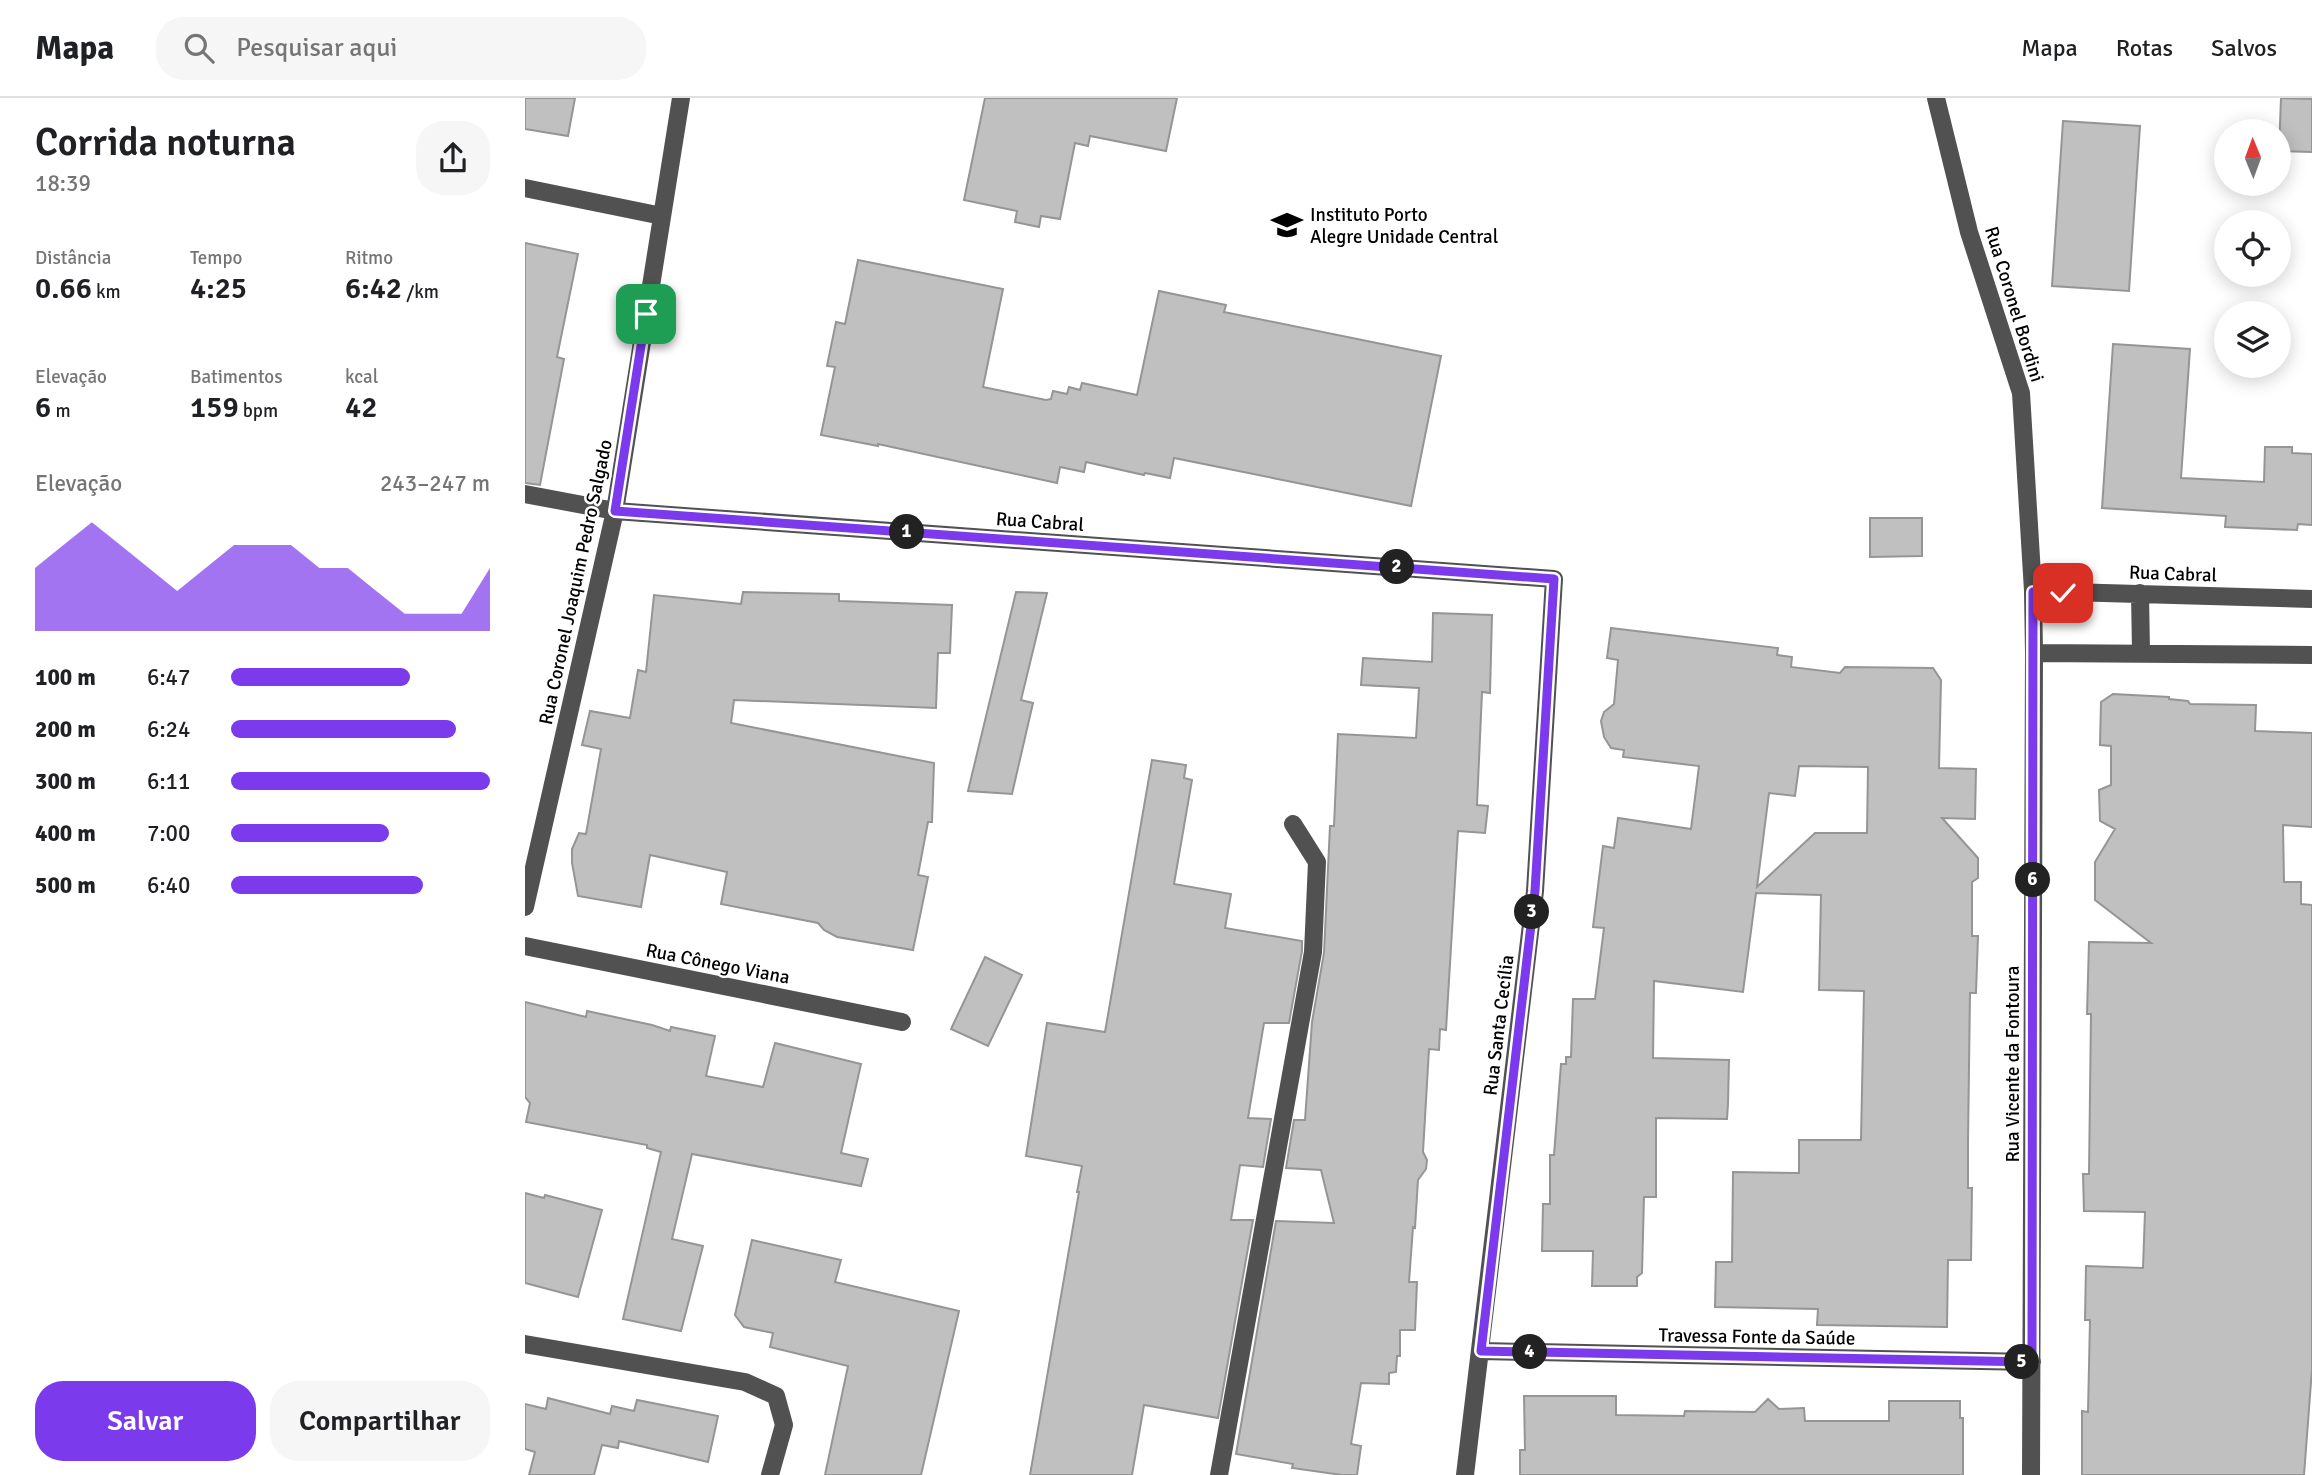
<!DOCTYPE html>
<html lang="pt">
<meta charset="utf-8">
<style>
body{margin:0;font-family:Signika,sans-serif;background:#f6f6f6;color:#202124;height:100vh;display:flex;flex-direction:column;font-size:26px;white-space:nowrap}
*{box-sizing:border-box;margin:0}
p{font-size:23px;color:#757577}
.icon{flex:none;width:38px;height:38px;fill:none;stroke:currentColor;stroke-width:2;stroke-linecap:round;stroke-linejoin:round}
.map{position:relative;flex:1;overflow:hidden}
.details{display:flex;flex-direction:column;background:#fff;width:525px}
.details>*{flex:none}
.needle{width:46px;rotate:359deg}
.buttons{position:absolute;left:1689px;top:21px;display:grid;gap:14px}
.buttons a{display:grid;place-items:center;width:77px;height:77px;border-radius:50%;background:#fff;box-shadow:0 4px 18px #0003;font-size:35px}
.pin{position:absolute;display:grid;place-items:center;width:60px;height:60px;color:#fff;margin:-30px;border-radius:14px;box-shadow:0 4px 10px #0006}
.km{position:absolute;width:35px;height:35px;margin:-18px;border-radius:50%;background:#222;color:#fff;font-size:19px;line-height:35px;text-align:center}
.round{display:grid;place-items:center;flex:none;width:74px;height:74px;border-radius:28px;background:#f6f6f6}
.summary{display:flex;align-items:center;justify-content:space-between;height:119px;padding:0 35px}
h1{font-size:38px;font-weight:600;line-height:52px}
.figures{display:grid;grid-template-columns:repeat(3,1fr);gap:10px;height:119px;padding:7px 35px}
.figures div{display:grid;align-content:center}
.figures b{font-size:30px;font-weight:600}
.figures small{font-size:19px;font-weight:400}
.figures p{font-size:19px}
.chart{height:196px;padding:14px 35px}
.chart p{display:flex;justify-content:space-between}
.chart svg{width:100%;height:126px;margin-top:7px;fill:#7c3aed;opacity:.7}
.primary-button{display:flex;gap:14px;margin-top:auto;padding:14px 35px}
.primary-button a{flex:1;height:80px;border-radius:28px;background:#7c3aed;color:#fff;font-size:28px;font-weight:600;line-height:80px;text-align:center}
.primary-button a+a{background:#f6f6f6;color:#202124}
ul{padding:0 35px;list-style:none;font-size:23px}
li{display:grid;grid-template-columns:112px 84px 1fr;align-items:center;height:52px}
li i{height:18px;border-radius:9px;background:#7c3aed}
header{display:flex;align-items:center;gap:42px;box-sizing:border-box;height:98px;padding:0 35px;background:#fff;border-bottom:2px solid #e0e0e0}
header strong{font-size:33px}
nav{display:flex;gap:38px;margin-inline-start:auto;font-size:24px}
.search{width:490px;height:63px;background:#f6f6f6;display:flex;align-items:center;gap:18px;box-sizing:border-box;padding:0 24px;border-radius:28px;color:#757577;font-size:26px}
main{display:flex;flex:1;min-height:0}
.map>svg:first-child{display:block}
.building{fill:#c0c0c0;stroke:#959595;stroke-width:2;fill-rule:evenodd}
.lines{fill:none;stroke-linecap:round;stroke-linejoin:round}
.minor{stroke:#515151;stroke-width:18}
.route-casing{stroke:#fff;stroke-width:14}
.route{stroke:#7c3aed;stroke-width:9}
.labels{text-anchor:middle;stroke-width:5;stroke-linejoin:round;paint-order:stroke}
.poi-label{font-size:19px;fill:#000;stroke:#fff;text-anchor:start}
.street-label{font-size:19px;fill:#000;stroke:#fff}
</style>
<header>
<strong>Mapa</strong>
<div class="search"><svg class="icon" aria-label="search" viewBox="0 0 24 24"><circle cx="10" cy="10" r="6"/><path d="M15 15l6 6"/></svg>Pesquisar aqui</div>
<nav><a>Mapa</a><a>Rotas</a><a>Salvos</a></nav>
</header>
<main>
<section class="details">
<div class="summary"><div><h1>Corrida noturna</h1><p>18:39</p></div><a class="round"><svg class="icon" aria-label="share" viewBox="0 0 24 24"><path d="M12 15V3M7 8l5-5 5 5M5 13v7h14v-7"/></svg></a></div>
<div class="figures">
<div><p>Distância</p><b>0.66<small> km</small></b></div>
<div><p>Tempo</p><b>4:25</b></div>
<div><p>Ritmo</p><b>6:42<small> /km</small></b></div>
</div>
<div class="figures">
<div><p>Elevação</p><b>6<small> m</small></b></div>
<div><p>Batimentos</p><b>159<small> bpm</small></b></div>
<div><p>kcal</p><b>42</b></div>
</div>
<div class="chart"><p><span>Elevação</span>243–247 m</p>
<svg viewBox="0 0 160 44" preserveAspectRatio="none"><path d="M0 44V22L10 14L20 6L30 14L40 22L50 30L60 22L70 14L80 14L90 14L100 22L110 22L120 30L130 38L140 38L150 38L160 22V44z"/></svg>
</div>
<ul>
<li><b>100 m</b>6:47<i style="width:69%"></i></li>
<li><b>200 m</b>6:24<i style="width:87%"></i></li>
<li><b>300 m</b>6:11<i style="width:100%"></i></li>
<li><b>400 m</b>7:00<i style="width:61%"></i></li>
<li><b>500 m</b>6:40<i style="width:74%"></i></li>
</ul>
<div class="primary-button"><a>Salvar</a><a>Compartilhar</a></div>
</section>
<div class="map">
<svg width="1787" height="1377" viewBox="0 0 1787 1377">
<rect width="100%" height="100%" fill="#fff"/>
<path class="building" d="M 0,0 L 50,0 L 43,38 L 0,31 Z
M 460,0 L 652,0 L 641,53 L 565,38 L 563,48 L 550,45 L 535,121 L 516,118 L 514,129 L 490,124 L 492,113 L 439,102 Z
M 1756,0 L 1787,1 L 1787,54 L 1754,53 Z
M 1538,23 L 1615,28 L 1604,193 L 1527,188 Z
M 0,145 L 53,156 L 32,259 L 39,261 L 15,387 L 0,385 Z
M 333,162 L 478,191 L 458,289 L 521,302 L 526,301 L 528,293 L 542,296 L 544,289 L 555,292 L 557,285 L 612,297 L 634,193 L 701,207 L 699,214 L 916,258 L 886,408 L 649,360 L 645,380 L 620,375 L 619,377 L 561,364 L 559,374 L 535,369 L 532,385 L 353,346 L 353,348 L 296,337 L 310,269 L 302,268 L 311,224 L 320,226 Z
M 1588,246 L 1665,251 L 1656,380 L 1739,384 L 1740,349 L 1767,349 L 1767,355 L 1787,356 L 1787,427 L 1773,426 L 1772,432 L 1700,429 L 1701,418 L 1577,410 Z
M 1345,420 L 1397,420 L 1397,458 L 1345,459 Z
M 218,494 L 314,496 L 314,503 L 427,507 L 425,555 L 413,555 L 411,610 L 209,602 L 206,625 L 409,665 L 407,724 L 403,724 L 393,777 L 403,779 L 388,852 L 312,839 L 299,832 L 293,825 L 196,806 L 202,774 L 125,757 L 116,809 L 53,798 L 47,765 L 47,751 L 54,735 L 61,736 L 76,651 L 57,647 L 65,613 L 105,620 L 113,572 L 121,574 L 129,497 L 216,506 Z
M 491,494 L 522,495 L 496,602 L 508,605 L 487,696 L 443,693 Z
M 908,515 L 967,517 L 965,595 L 957,594 L 952,707 L 963,708 L 960,735 L 933,733 L 921,932 L 915,931 L 914,952 L 904,951 L 898,1054 L 902,1062 L 901,1071 L 893,1082 L 890,1130 L 888,1129 L 884,1184 L 892,1184 L 890,1232 L 875,1232 L 875,1258 L 872,1258 L 871,1274 L 864,1275 L 864,1286 L 836,1285 L 826,1346 L 836,1348 L 832,1377 L 817,1377 L 767,1370 L 768,1366 L 711,1356 L 751,1123 L 809,1125 L 796,1072 L 761,1070 L 769,1022 L 780,1022 L 787,924 L 799,855 L 805,728 L 809,728 L 813,636 L 891,640 L 894,590 L 836,587 L 838,560 L 907,564 Z
M 1086,530 L 1253,550 L 1252,557 L 1267,559 L 1266,569 L 1315,575 L 1320,569 L 1408,570 L 1416,582 L 1414,670 L 1451,671 L 1450,721 L 1417,720 L 1453,760 L 1453,780 L 1447,784 L 1447,838 L 1453,838 L 1451,895 L 1445,895 L 1443,1044 L 1443,1090 L 1447,1090 L 1446,1162 L 1423,1162 L 1422,1229 L 1292,1227 L 1293,1211 L 1190,1209 L 1191,1164 L 1207,1164 L 1208,1074 L 1274,1075 L 1274,1042 L 1336,1042 L 1339,893 L 1294,892 L 1296,797 L 1231,795 L 1218,894 L 1129,883 L 1128,960 L 1204,962 L 1203,1006 L 1202,1021 L 1131,1020 L 1131,1099 L 1119,1099 L 1117,1175 L 1112,1179 L 1112,1188 L 1067,1188 L 1068,1153 L 1017,1153 L 1018,1106 L 1025,1106 L 1025,1057 L 1029,1057 L 1036,966 L 1041,966 L 1041,959 L 1046,959 L 1048,901 L 1070,901 L 1079,830 L 1068,829 L 1078,748 L 1089,750 L 1093,720 L 1166,731 L 1174,668 L 1098,659 L 1099,652 L 1086,650 L 1079,639 L 1076,623 L 1079,614 L 1089,606 L 1093,562 L 1082,560 ZM 1274,668 L 1343,669 L 1342,735 L 1290,735 L 1232,789 L 1244,695 L 1270,698 Z
M 1588,596 L 1644,599 L 1644,601 L 1663,603 L 1665,606 L 1731,607 L 1730,633 L 1787,635 L 1787,729 L 1758,727 L 1759,784 L 1776,784 L 1776,806 L 1787,807 L 1787,1271 L 1779,1377 L 1557,1377 L 1557,1313 L 1563,1314 L 1565,1222 L 1560,1222 L 1561,1168 L 1618,1170 L 1620,1114 L 1559,1113 L 1558,1076 L 1564,1076 L 1566,916 L 1562,916 L 1564,844 L 1626,845 L 1570,802 L 1570,764 L 1590,731 L 1575,723 L 1574,692 L 1586,687 L 1586,648 L 1575,647 L 1576,604 Z
M 627,662 L 661,667 L 659,680 L 667,682 L 649,786 L 706,796 L 700,830 L 777,843 L 777,853 L 764,925 L 739,925 L 723,1020 L 746,1021 L 738,1069 L 715,1067 L 706,1122 L 728,1122 L 693,1320 L 619,1307 L 607,1377 L 505,1377 L 554,1094 L 552,1094 L 557,1068 L 501,1058 L 522,925 L 580,934 Z
M 460,859 L 497,877 L 463,948 L 426,931 Z
M 0,904 L 61,919 L 62,913 L 127,927 L 145,933 L 146,929 L 190,938 L 181,978 L 238,989 L 250,945 L 336,966 L 316,1055 L 343,1061 L 336,1088 L 167,1056 L 147,1141 L 178,1148 L 156,1233 L 98,1221 L 136,1054 L 122,1050 L 122,1047 L 1,1024 L 5,1005 L 0,999 Z
M 0,1095 L 19,1100 L 20,1097 L 77,1112 L 53,1199 L 0,1185 Z
M 227,1142 L 316,1162 L 310,1184 L 434,1213 L 396,1377 L 300,1377 L 323,1268 L 245,1249 L 248,1235 L 219,1229 L 210,1217 Z
M 999,1298 L 1091,1298 L 1091,1317 L 1159,1318 L 1160,1313 L 1230,1314 L 1243,1301 L 1254,1311 L 1279,1310 L 1280,1323 L 1364,1323 L 1364,1303 L 1435,1303 L 1435,1320 L 1438,1320 L 1438,1377 L 995,1377 L 995,1352 L 1000,1352 Z
M 23,1300 L 85,1316 L 87,1308 L 109,1313 L 112,1302 L 193,1318 L 183,1364 L 94,1343 L 93,1350 L 77,1347 L 69,1377 L 4,1377 L 10,1354 L 0,1351 L 0,1306 L 21,1311 Z"/>
<g class="lines">
<path class="minor" d="M 1411,0 L 1444,134 L 1496,295 L 1508,493 L 1509,555 L 1506,1377
M 0,90 L 137,118
M 0,396 L 90,413 L 1029,481 L 1010,793 L 940,1377
M 1508,493 L 1787,501
M 1615,495 L 1616,554
M 1509,555 L 1787,557
M 0,809 L 90,413 L 156,0
M 0,848 L 377,924
M 0,1246 L 220,1284 L 251,1298 L 259,1327 L 245,1377
M 956,1253 L 1507,1264
M 694,1377 L 788,854 L 792,764 L 768,726"/>
</g>
<g class="lines">
<defs>
<path id="route" d="M 121,216 L 90,413 L 1029,481 L 1010,793 L 956,1253 L 1507,1264 L 1508,494 L 1538,495"/>
</defs>
<use href="#route" class="route-casing"/>
<use href="#route" class="route"/>
</g>
<defs>
<symbol id="university-bare" viewBox="-9 -9 18 18"><path d="M0-5L7-2L0 1L-7-2ZM-4 1L0 2.5L4 1V4Q0 6-4 4Z" fill="#000" stroke="#fff" stroke-width="2.5" paint-order="stroke"/></symbol>
</defs>
<g fill-rule="evenodd">
<use href="#university-bare" x="740" y="105" width="44" height="44"/>
</g>
<g class="labels">
<g class="poi-label">
<text x="785" y="123">Instituto Porto<tspan x="785" dy="22">Alegre Unidade Central</tspan></text>
</g>
<g class="street-label">
<text transform="translate(1490 206) rotate(73)" y="7">Rua Coronel Bordini</text>
<text transform="translate(515 423) rotate(4)" y="7">Rua Cabral</text>
<text transform="translate(1648 475) rotate(2)" y="7">Rua Cabral</text>
<text transform="translate(50 484) rotate(-78)" y="7">Rua Coronel Joaquim Pedro Salgado</text>
<text transform="translate(193 865) rotate(11)" y="7">Rua Cônego Viana</text>
<text transform="translate(973 927) rotate(-83)" y="7">Rua Santa Cecília</text>
<text transform="translate(1487 966) rotate(-90)" y="7">Rua Vicente da Fontoura</text>
<text transform="translate(1232 1238) rotate(1)" y="7">Travessa Fonte da Saúde</text>
</g>
</g>
</svg>
<div class="buttons">
<a><svg class="needle" viewBox="-14 -14 28 28"><path d="M0-13l5 13h-10z" fill="#e53935"/><path d="M0 13l5-13h-10z" fill="#757577"/></svg></a>
<a><svg class="icon" aria-label="locate" viewBox="0 0 24 24"><circle cx="12" cy="12" r="6"/><path d="M12 2v4M12 18v4M2 12h4M18 12h4"/></svg></a>
<a><svg class="icon" aria-label="layers" viewBox="0 0 24 24"><path d="M12 4l9 5-9 5-9-5zM3 14l9 5 9-5"/></svg></a>
</div>
<div class="pin" style="left:121px;top:216px;background:#1e9e55"><svg class="icon" aria-label="arrive" viewBox="0 0 24 24"><path d="M6 21V4h12l-3 4 3 4H6"/></svg></div>
<div class="pin" style="left:1538px;top:495px;background:#d93025"><svg class="icon" aria-label="check" viewBox="0 0 24 24"><path d="M5 12l5 5 9-10"/></svg></div>
<b class="km" style="left:382px;top:434px">1</b>
<b class="km" style="left:872px;top:469px">2</b>
<b class="km" style="left:1007px;top:814px">3</b>
<b class="km" style="left:1005px;top:1254px">4</b>
<b class="km" style="left:1497px;top:1264px">5</b>
<b class="km" style="left:1508px;top:782px">6</b>
</div>
</main>
